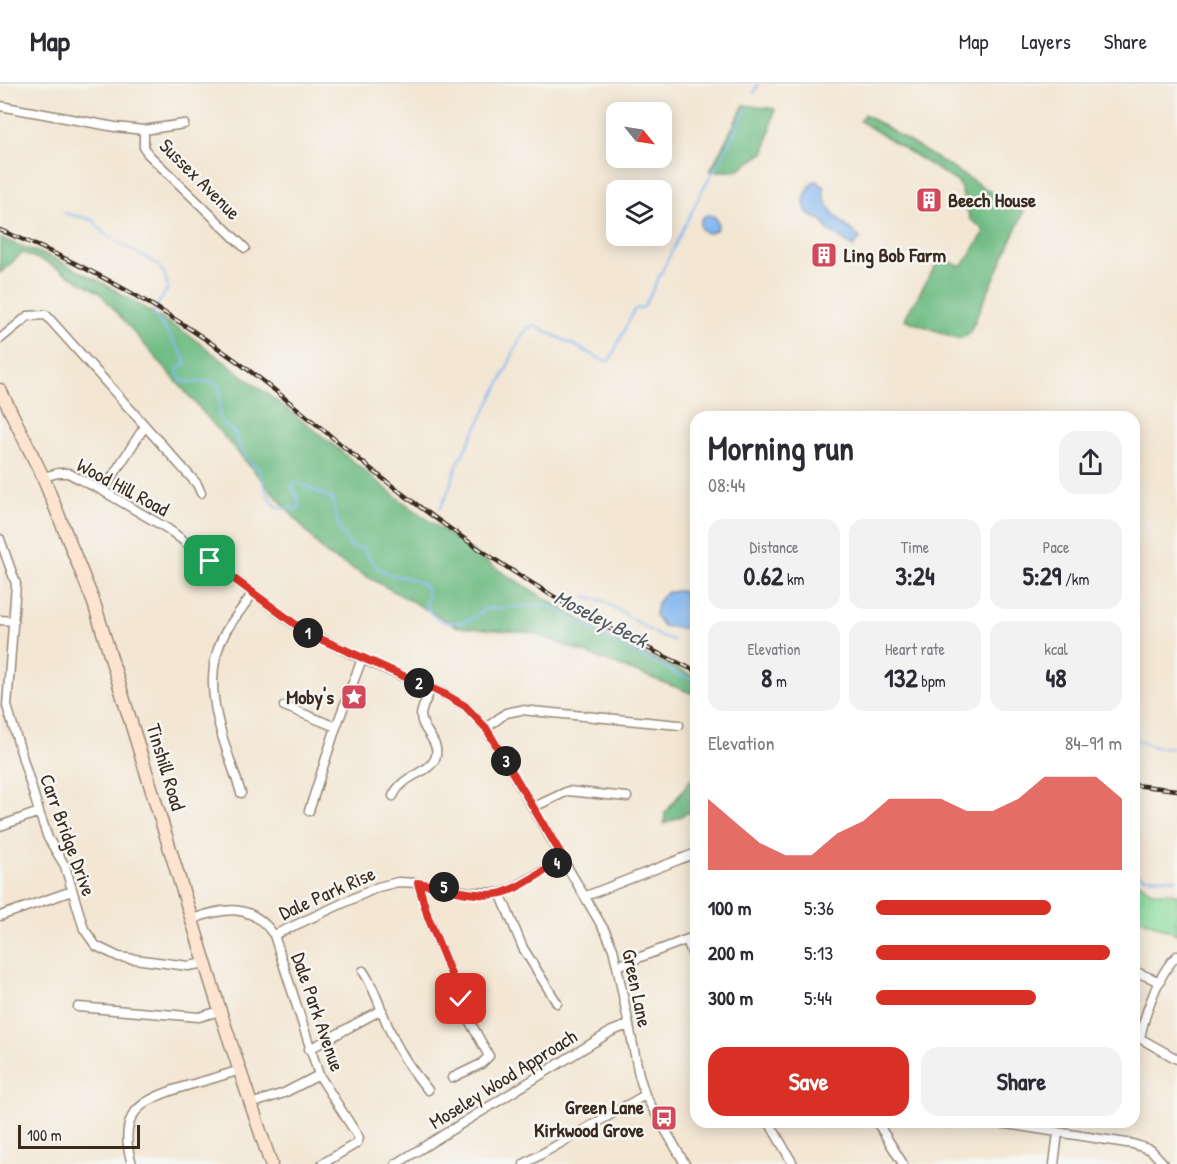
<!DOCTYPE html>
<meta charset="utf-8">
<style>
body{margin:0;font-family:"Patrick Hand",sans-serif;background:#f2f2f3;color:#2b2b33;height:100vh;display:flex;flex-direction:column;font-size:22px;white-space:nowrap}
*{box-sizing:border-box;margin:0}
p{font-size:20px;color:#7c7c81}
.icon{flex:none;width:33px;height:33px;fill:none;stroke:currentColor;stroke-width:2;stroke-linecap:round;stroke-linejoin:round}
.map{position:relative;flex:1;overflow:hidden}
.drawer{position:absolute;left:690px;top:327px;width:450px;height:717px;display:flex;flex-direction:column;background:#fff;border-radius:18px;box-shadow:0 3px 15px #0003}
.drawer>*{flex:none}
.needle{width:39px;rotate:120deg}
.fabs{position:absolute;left:606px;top:18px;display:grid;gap:12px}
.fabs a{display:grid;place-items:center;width:66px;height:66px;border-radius:12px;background:#fff;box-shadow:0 3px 15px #0003;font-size:30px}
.scale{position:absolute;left:18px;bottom:15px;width:122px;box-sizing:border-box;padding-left:6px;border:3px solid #3b2a1e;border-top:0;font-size:16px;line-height:21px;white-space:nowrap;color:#3b2a1e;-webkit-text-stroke:4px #f6f6f2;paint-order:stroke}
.pin{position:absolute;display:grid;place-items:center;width:51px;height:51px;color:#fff;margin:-26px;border-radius:12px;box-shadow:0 3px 9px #0006}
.km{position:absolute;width:30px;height:30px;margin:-15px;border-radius:50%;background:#222;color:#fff;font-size:16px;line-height:30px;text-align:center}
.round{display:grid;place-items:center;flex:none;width:63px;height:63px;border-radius:18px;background:#f2f2f3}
.summary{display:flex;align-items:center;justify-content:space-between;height:102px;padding:0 18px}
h1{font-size:33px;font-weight:700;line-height:45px}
.figures{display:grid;grid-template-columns:repeat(3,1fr);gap:9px;height:102px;padding:6px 18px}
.figures div{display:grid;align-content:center;border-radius:15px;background:#f2f2f3;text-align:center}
.figures b{font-size:26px;font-weight:700}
.figures small{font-size:16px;font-weight:400}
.figures p{font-size:16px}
.chart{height:168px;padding:12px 18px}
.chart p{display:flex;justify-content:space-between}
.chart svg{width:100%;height:108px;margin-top:6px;fill:#d93025;opacity:.7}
.button{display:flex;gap:12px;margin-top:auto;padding:12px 18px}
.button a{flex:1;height:69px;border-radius:18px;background:#d93025;color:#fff;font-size:24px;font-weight:700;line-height:69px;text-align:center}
.button a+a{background:#f2f2f3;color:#2b2b33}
ul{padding:0 18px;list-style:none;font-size:20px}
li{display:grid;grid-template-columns:96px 72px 1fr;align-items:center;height:45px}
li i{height:15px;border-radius:8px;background:#d93025}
header{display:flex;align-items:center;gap:36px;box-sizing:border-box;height:84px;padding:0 30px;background:#fff;border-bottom:2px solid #e1e1e2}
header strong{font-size:28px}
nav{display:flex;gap:33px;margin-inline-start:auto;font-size:21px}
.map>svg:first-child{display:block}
.green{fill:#89db9b;stroke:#62825c;stroke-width:1.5}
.forest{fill:#6ebb83;stroke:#547250;stroke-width:1.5}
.water{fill:#84b8f2;stroke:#607188;stroke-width:1.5}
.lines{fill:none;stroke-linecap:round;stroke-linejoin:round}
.stream{stroke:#84b8f2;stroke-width:2}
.street-casing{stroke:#978878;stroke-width:11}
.secondary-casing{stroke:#978878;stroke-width:15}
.street{stroke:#fff;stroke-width:8}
.secondary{stroke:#fde4d0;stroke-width:12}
.rail-casing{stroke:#3b2a1e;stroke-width:4.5}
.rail{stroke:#f6f6f2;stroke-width:2;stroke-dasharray:7;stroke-linecap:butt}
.route-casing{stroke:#fff;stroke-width:12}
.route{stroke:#d93025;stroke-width:8}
.labels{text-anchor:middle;stroke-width:5;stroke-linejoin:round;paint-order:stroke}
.street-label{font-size:20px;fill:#3b2a1e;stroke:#f6f6f2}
.poi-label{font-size:20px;font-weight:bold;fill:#3b2a1e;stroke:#f6f6f2;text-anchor:start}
.water-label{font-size:21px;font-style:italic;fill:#51555e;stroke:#f6f6f2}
</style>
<header>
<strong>Map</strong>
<nav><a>Map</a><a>Layers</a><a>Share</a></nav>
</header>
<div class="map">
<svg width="1177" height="1080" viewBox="0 0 1177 1080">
<rect width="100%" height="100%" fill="#f6f6f2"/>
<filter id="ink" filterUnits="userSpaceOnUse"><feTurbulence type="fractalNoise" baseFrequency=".0167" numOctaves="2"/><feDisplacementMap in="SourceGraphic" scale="12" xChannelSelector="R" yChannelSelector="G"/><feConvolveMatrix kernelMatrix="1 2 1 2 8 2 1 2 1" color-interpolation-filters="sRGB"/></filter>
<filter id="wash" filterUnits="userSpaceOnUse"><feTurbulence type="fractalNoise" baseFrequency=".008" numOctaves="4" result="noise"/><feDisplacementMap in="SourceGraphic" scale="24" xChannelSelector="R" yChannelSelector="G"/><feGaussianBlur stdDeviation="1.35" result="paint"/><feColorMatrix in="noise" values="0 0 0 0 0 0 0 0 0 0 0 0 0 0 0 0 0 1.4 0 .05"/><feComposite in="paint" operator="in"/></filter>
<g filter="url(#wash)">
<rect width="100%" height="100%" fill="#f3e6d3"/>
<path class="green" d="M 1134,794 L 1152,808 L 1177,810 L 1177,850 L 1134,832 Z"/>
<path class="forest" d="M 744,21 L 775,25 L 765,68 L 736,87 L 710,87 Z
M 864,30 L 1024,128 L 969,250 L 959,255 L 904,235 L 941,173 L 959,182 L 963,182 L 984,149 L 982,144 L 970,135 L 959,99 L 860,37 Z
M 0,154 L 53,174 L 103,199 L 186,249 L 310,342 L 399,415 L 503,489 L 623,561 L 696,593 L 696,611 L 533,549 L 458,543 L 326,470 L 99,208 L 46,178 L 22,169 L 0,189 Z
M 696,689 L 696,725 L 664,740 L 665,729 Z"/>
<path class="water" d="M 817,97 L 824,103 C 820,124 847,142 860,154 L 853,163 L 828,146 L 822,136 C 799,131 801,114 813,98 Z
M700 140a9 9 0 1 1 18 0a9 9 0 1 1-18 0Z
M 677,507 L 696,509 L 696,544 L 679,544 L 663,542 L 655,531 L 657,519 L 665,509 Z"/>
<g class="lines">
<path class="stream" d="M 754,9 L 758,0
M 64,129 L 93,136 L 103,149 L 158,181 L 165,190 L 168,204 L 153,228 L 184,273 L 185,281 L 178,285 L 177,289 L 183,298 L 212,298 L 219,302 C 224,328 209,331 235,349 C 238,358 240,367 247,375 C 250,378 255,381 257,384 C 266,397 267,430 291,424 L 294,426 L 300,423 L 297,412 L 291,401 L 299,399 L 333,415 C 335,434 340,447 351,463 L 362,464 C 368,471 373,482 381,486 C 399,497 436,490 426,522 C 438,545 469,543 484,525 L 548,521 L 640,572 L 661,581 L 677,591 L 696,595
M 440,424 L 446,413 L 458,379 L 502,295 L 520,254 L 528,244 L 534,241 L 605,277 L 610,276 L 634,226 L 644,223 L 702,107 L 723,71 L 746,25
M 585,512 L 604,517 L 661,553 L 674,556
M 692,562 L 696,563
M 1134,655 L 1154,663 L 1177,664
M 1134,788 L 1144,793 L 1177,795"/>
</g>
</g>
<g filter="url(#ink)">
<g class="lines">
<defs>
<path id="street" d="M 0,22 L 115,43 L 144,46 L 144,63 L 148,70 L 245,164
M 144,46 L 184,40
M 0,255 L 28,232 L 46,231 L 197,400 L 201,409
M 43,393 L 58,389 L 68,389 L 103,407 L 168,445 L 298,543 L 362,575 L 446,611 L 465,622 L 486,644 L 606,849 L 613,865 L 617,882 L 639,991 L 645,1011 L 685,1080
M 103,407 L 145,342
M 0,455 L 16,500 L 7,622 L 39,728 L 48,754 L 65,782 L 84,845 L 96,862 L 119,873 L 188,882 L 206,879
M 0,536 L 14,537
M 284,622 L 336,643
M 486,644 L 506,629 L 521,626 L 679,641
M 241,709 C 225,658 196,599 226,547 C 234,534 244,522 253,509
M 393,712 C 403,690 428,690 435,675 C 442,658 421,647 421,631 C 422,622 428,613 431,604
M 534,723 L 568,707 L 627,713
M 309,727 L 336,643 L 362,575
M 0,742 L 39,728
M 418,799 L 428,833 L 470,938 L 489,972 L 481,980 L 452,994
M 500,809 L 523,864 L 557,919
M 586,812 L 696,769
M 0,832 L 72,807
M 192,835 C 225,824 251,818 274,851 L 319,991 L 359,1054 L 357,1059 L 322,1080
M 274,851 L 378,803 L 398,798 L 418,799 L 468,808 L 500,809 L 510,806 L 564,775
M 687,856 L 696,880
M 617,882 L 696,852
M 363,887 C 377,907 381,929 392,951 C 401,972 414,989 428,1006
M 1134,887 L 1160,898
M 78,923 L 199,933 L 220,927
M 1134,951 L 1177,975
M 1140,955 C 1144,931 1159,888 1177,872
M 309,965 C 334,953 357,938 382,926
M 251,1020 L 284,1009 L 319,991
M 769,1038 L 793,1080
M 877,1038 L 903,1080
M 993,1038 L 1133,1060 L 1151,1066 L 1164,1080
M 132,1080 C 116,1028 141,1016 186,1002 C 204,997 222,992 240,986
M 396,1080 L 612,947 L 628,941
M 524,1080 L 645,1011
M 1054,1080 L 1058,1049"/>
<path id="secondary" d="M 0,306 L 43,393 L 94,519 L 220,927 L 271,1080"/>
</defs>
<use href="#street" class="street-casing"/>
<use href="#secondary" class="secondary-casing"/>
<use href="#street" class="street"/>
<use href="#secondary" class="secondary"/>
<defs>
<path id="rail" d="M 0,146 C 95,184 182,234 263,297 C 313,336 361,379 412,417 C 500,483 595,542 696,587
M 1134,701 L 1177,706"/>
</defs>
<use href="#rail" class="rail-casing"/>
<use href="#rail" class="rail"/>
</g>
</g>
<g class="lines" filter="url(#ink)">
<defs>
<path id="route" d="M 210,477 L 307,549 L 446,611 L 465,622 L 486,644 L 564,775 C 546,785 521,804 502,809 C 478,815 442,803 418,799 L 428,833 L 461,915"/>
</defs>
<use href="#route" class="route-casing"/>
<use href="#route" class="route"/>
</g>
<defs>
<symbol id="building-square" viewBox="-11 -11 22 22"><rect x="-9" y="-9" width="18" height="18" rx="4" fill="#d1495b" stroke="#f6f6f2"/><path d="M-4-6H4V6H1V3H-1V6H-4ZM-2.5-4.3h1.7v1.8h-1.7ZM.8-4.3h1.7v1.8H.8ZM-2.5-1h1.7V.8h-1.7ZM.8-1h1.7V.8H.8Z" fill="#fff"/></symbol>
<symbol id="sight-square" viewBox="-11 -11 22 22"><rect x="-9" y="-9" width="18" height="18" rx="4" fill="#d1495b" stroke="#f6f6f2"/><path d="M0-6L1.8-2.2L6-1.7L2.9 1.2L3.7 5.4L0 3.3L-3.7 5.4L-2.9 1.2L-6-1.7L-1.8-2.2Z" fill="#fff"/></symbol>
<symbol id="bus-square" viewBox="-11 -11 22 22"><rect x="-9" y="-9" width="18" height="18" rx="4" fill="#d1495b" stroke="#f6f6f2"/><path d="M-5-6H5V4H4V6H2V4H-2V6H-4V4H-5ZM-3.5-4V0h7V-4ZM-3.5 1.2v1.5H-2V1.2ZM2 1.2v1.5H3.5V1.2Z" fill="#fff"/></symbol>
</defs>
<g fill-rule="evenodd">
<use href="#building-square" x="914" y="101" width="30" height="30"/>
<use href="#building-square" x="809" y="156" width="30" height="30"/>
<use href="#sight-square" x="339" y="598" width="30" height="30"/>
<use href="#bus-square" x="649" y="1019" width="30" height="30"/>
</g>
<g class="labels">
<g class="street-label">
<text transform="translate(200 95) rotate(45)" y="7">Sussex Avenue</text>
<text transform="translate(123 403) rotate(28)" y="7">Wood Hill Road</text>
<text transform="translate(166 683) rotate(73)" y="7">Tinshill Road</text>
<text transform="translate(68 751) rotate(70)" y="7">Carr Bridge Drive</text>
<text transform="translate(327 809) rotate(-24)" y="7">Dale Park Rise</text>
<text transform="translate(637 904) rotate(78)" y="7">Green Lane</text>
<text transform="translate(318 928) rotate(71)" y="7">Dale Park Avenue</text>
<text transform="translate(503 995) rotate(-32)" y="7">Moseley Wood Approach</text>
</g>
<g class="poi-label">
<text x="948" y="123">Beech House</text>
<text x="844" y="178">Ling Bob Farm</text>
<text x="334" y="620" text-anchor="end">Moby's</text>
<text x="644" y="1030" text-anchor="end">Green Lane<tspan x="644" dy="23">Kirkwood Grove</tspan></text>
</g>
<g class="water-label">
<text transform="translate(601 535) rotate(27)" y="7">Moseley Beck</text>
</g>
</g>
</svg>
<div class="fabs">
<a><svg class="needle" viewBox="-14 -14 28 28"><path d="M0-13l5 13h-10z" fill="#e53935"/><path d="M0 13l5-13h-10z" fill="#7c7c81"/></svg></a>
<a><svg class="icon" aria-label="layers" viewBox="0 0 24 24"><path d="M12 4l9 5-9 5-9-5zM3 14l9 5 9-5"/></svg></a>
</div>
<div class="scale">100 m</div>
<div class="pin" style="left:210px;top:477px;background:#1e9e55"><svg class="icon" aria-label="arrive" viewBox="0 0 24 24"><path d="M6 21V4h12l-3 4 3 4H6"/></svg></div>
<div class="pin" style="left:461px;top:915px;background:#d93025"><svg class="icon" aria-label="check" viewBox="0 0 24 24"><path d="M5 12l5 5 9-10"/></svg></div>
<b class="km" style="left:308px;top:549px">1</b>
<b class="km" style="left:419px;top:599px">2</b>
<b class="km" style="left:506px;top:677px">3</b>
<b class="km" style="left:557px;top:779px">4</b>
<b class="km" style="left:444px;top:803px">5</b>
<section class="drawer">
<div class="summary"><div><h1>Morning run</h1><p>08:44</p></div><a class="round"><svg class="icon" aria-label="share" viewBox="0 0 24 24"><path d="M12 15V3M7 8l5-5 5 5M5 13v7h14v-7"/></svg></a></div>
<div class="figures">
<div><p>Distance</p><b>0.62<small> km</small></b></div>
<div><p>Time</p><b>3:24</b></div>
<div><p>Pace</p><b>5:29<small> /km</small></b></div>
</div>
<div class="figures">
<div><p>Elevation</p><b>8<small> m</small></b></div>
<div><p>Heart rate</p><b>132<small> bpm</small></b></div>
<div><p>kcal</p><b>48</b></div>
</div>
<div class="chart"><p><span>Elevation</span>84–91 m</p>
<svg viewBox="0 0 160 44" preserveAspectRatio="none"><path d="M0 44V15L10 24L20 33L30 38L40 38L50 29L60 24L70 15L80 15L90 15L100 20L110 20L120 15L130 6L140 6L150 6L160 15V44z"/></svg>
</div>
<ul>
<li><b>100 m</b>5:36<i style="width:71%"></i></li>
<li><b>200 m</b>5:13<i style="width:95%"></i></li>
<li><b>300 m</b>5:44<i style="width:65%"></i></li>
</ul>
<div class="button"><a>Save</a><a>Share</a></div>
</section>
</div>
